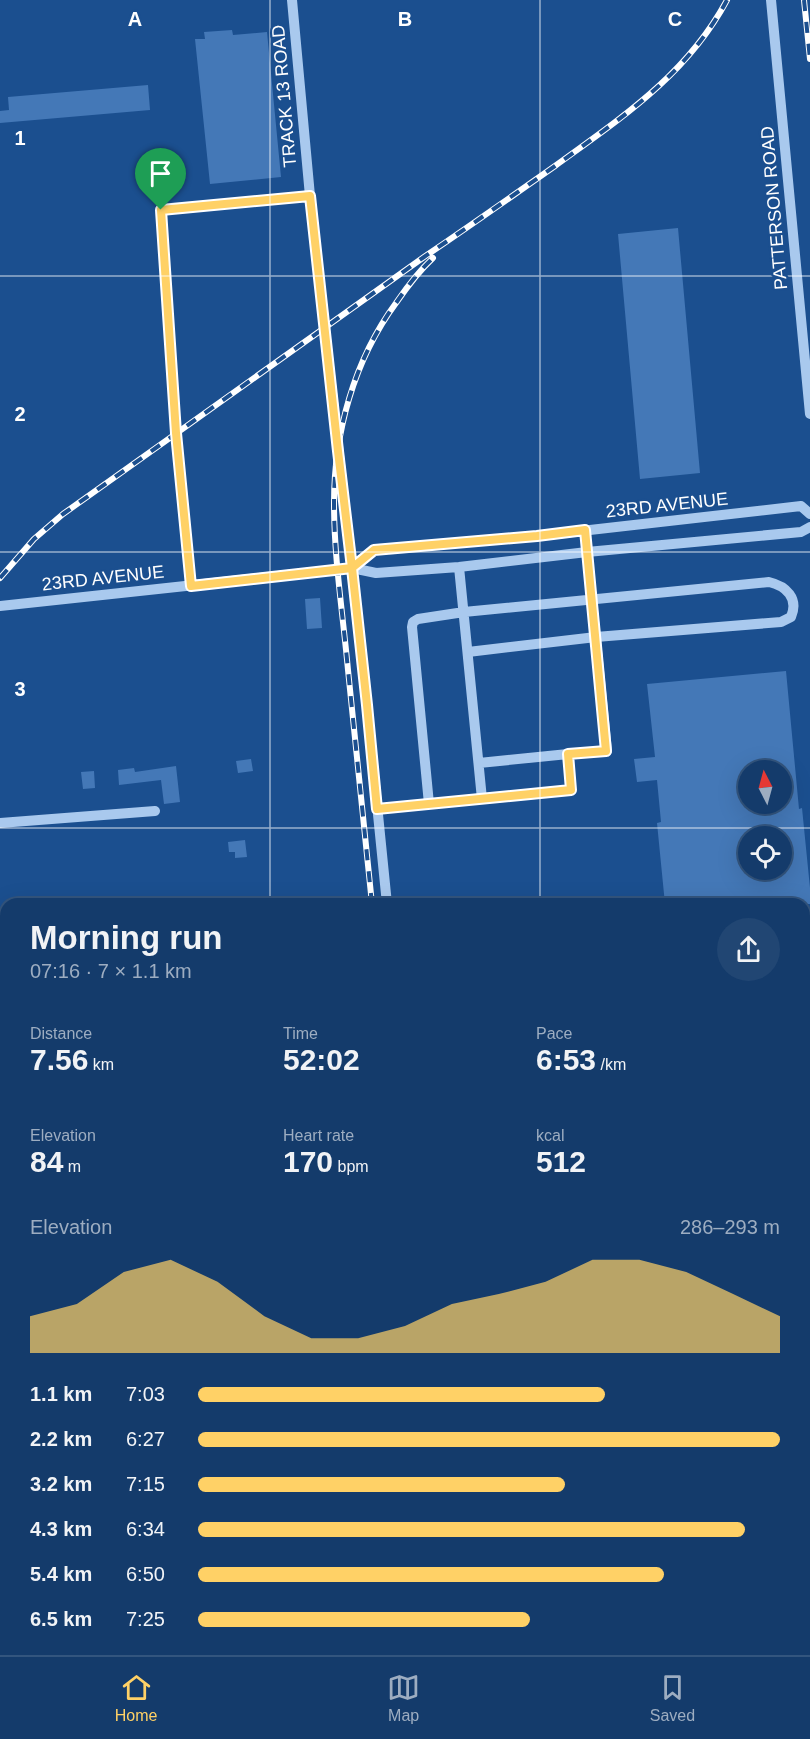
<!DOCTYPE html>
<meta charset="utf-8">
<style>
body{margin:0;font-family:Helvetica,sans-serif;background:#214673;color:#f1f3f6;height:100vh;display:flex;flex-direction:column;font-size:22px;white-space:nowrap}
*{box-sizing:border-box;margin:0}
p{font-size:20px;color:#9dadc1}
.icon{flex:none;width:33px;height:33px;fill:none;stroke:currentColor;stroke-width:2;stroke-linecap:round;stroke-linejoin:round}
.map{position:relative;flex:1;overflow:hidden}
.drawer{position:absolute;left:0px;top:898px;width:810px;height:758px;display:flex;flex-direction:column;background:#143b6b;border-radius:18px 18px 0 0;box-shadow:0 6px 24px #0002,0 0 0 2px #33557e}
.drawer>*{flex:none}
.needle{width:39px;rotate:354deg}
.controls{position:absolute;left:738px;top:760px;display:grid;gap:12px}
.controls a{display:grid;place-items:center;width:54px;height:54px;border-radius:50%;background:#143b6b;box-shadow:0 6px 24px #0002,0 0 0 2px #33557e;font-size:30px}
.pin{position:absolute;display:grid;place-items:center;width:51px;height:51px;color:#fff;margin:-62px -26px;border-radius:50% 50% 50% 0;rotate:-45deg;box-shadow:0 0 6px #0007}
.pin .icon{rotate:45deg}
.round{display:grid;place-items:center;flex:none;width:63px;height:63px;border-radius:32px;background:#214673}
.head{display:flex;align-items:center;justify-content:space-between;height:102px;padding:0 30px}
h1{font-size:33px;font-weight:700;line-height:45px}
.metrics{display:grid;grid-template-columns:repeat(3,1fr);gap:9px;height:102px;padding:6px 30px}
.metrics div{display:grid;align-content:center}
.metrics b{font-size:30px;font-weight:700}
.metrics small{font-size:16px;font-weight:400}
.metrics p{font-size:16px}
.chart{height:168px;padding:12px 30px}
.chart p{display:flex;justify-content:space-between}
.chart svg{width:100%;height:108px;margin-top:6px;fill:#ffd166;opacity:.7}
ul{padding:0 30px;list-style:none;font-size:20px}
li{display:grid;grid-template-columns:96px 72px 1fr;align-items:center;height:45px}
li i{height:15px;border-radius:8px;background:#ffd166}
.dock{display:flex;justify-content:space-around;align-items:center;height:84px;border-top:2px solid #33557e;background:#143b6b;font-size:16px;color:#9dadc1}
.dock a{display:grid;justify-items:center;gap:3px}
.dock .selected{color:#ffd166}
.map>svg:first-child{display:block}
.building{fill:#4478b7;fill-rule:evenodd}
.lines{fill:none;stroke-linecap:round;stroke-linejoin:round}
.minor{stroke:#a9c9ee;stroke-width:10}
.rail-casing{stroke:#fff;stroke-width:6}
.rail{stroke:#1b4f8f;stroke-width:4;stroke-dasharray:11;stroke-linecap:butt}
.route-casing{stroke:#fff;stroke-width:12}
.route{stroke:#ffd166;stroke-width:8}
.grid{fill:none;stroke:#fff;stroke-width:1.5;stroke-opacity:0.55}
.labels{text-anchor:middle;stroke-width:4.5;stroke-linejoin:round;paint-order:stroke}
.street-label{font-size:18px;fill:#fff;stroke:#1b4f8f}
.grid-label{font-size:20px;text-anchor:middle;font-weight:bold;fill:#fff;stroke:#1b4f8f;stroke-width:4.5;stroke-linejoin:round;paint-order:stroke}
</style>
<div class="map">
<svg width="810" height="1655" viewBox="0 0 810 1655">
<rect width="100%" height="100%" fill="#1b4f8f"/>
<path class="building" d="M 232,30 L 233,35 L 267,32 L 281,177 L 210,184 L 195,39 L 205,39 L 204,32 Z
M 148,85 L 150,110 L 0,123 L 0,111 L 9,110 L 8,97 Z
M 678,228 L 700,473 L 640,479 L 618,234 Z
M 320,598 L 322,628 L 307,629 L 305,599 Z
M 786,671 L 799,809 L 802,808 L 810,888 L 810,904 L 665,904 L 657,823 L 661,822 L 657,780 L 637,782 L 634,759 L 655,757 L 647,684 ZM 748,771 L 782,771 L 782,804 L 748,804 ZM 748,837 L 782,837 L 782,870 L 748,870 Z
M 251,759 L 253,771 L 238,773 L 236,761 Z
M 176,766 L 180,802 L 164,804 L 161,780 L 119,785 L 118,770 L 134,768 L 135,772 Z
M 94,771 L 95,788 L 83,789 L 81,772 Z
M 245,840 L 247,857 L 235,858 L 235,852 L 229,852 L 228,842 Z"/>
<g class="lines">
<path class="minor" d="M 292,0 L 310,196 L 367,705 L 387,904
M 771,0 L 810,414
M 459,567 L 482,799
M 352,568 L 374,550 L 537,536 L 801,506 L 810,514
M 191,586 L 176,433 L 161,210 L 310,196
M 0,606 L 352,568 L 376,573 L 459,567 L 587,552 L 801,532 L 810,527
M 479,763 L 568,754
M 429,804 L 412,627 L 413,622 L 418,619 L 464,612 L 769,582 C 786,586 799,598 791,617 L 781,622 L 596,637 L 468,652
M 377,809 L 571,790 L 568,754 L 607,751 L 585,530
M 0,823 L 155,811
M 804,1530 L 810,1529
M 327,1650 L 330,1654 L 335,1655
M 414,1650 L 415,1655
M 452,1650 L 453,1655
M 633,1650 L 634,1655
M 0,1653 L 31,1650
M 348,1655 L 393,1650"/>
<defs>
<path id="rail" d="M 804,0 L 810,59
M 0,578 L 34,539 L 63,514 L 424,257 C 468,227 511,197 555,166 C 621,118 687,75 727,0
M 372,904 C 364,826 356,748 348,670 C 343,615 334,559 334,503 C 334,433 354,360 396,303 C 407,287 419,271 433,258
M 0,1535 L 6,1597
M 0,1638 L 2,1655
M 10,1650 L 11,1655
M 442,1650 L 442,1655
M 738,1650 L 739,1655"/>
</defs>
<use href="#rail" class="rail-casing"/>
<use href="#rail" class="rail"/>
</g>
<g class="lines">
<defs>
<path id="route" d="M 161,210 L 176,433 L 191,586 L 352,568 L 367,705 L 377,809 L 571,790 L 568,754 L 606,751 L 585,530 L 537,536 L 374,550 L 352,568 L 338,451 L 310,196 L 161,210"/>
</defs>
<use href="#route" class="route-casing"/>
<use href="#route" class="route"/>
</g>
<path class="grid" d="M 270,0 L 270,904M 540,0 L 540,904M 0,276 L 810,276M 0,552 L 810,552M 0,828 L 810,828M 0,1103 L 6,1103M 804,1103 L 810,1103M 0,1379 L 6,1379M 804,1379 L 810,1379M 270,1650 L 270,1655M 540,1650 L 540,1655"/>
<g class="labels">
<g class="street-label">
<text transform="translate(284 96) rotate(-95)" y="6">TRACK 13 ROAD</text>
<text transform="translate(774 208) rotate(-95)" y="6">PATTERSON ROAD</text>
<text transform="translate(667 505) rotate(-6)" y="6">23RD AVENUE</text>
<text transform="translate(103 578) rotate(-6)" y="6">23RD AVENUE</text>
</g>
</g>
<g class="grid-label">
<text x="135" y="26">A</text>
<text x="405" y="26">B</text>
<text x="675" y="26">C</text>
<text x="20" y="145">1</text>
<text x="20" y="421">2</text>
<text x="20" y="696">3</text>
</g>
</svg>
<div class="controls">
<a><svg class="needle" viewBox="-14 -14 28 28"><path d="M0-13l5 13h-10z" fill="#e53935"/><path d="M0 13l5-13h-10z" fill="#9dadc1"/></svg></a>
<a><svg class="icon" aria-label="locate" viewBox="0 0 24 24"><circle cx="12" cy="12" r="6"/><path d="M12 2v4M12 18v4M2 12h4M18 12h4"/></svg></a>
</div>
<div class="pin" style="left:161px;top:210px;background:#1e9e55"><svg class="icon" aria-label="arrive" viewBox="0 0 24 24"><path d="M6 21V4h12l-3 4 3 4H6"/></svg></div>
<section class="drawer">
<div class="head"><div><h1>Morning run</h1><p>07:16 · 7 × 1.1 km</p></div><a class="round"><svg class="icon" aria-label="share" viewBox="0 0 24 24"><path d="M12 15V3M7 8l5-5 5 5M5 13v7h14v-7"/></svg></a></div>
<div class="metrics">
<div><p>Distance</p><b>7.56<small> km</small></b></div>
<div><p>Time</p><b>52:02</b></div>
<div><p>Pace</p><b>6:53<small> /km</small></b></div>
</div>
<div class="metrics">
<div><p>Elevation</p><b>84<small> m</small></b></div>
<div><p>Heart rate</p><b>170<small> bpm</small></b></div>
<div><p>kcal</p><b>512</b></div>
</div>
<div class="chart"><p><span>Elevation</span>286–293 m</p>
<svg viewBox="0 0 160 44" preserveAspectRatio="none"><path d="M0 44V29L10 24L20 11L30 6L40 15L50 29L60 38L70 38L80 33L90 24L100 20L110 15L120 6L130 6L140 11L150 20L160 29V44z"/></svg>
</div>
<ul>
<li><b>1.1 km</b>7:03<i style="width:70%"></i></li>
<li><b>2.2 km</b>6:27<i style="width:100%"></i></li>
<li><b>3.2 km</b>7:15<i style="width:63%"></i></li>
<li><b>4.3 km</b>6:34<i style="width:94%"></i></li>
<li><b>5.4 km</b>6:50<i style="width:80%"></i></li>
<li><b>6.5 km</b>7:25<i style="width:57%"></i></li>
</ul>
</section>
</div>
<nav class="dock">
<a class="selected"><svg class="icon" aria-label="home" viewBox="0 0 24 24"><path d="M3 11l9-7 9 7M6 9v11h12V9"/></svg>Home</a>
<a><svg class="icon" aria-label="map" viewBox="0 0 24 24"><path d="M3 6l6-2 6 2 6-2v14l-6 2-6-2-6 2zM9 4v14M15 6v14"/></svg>Map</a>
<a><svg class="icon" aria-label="saved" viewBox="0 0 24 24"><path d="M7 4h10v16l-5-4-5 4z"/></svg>Saved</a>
</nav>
